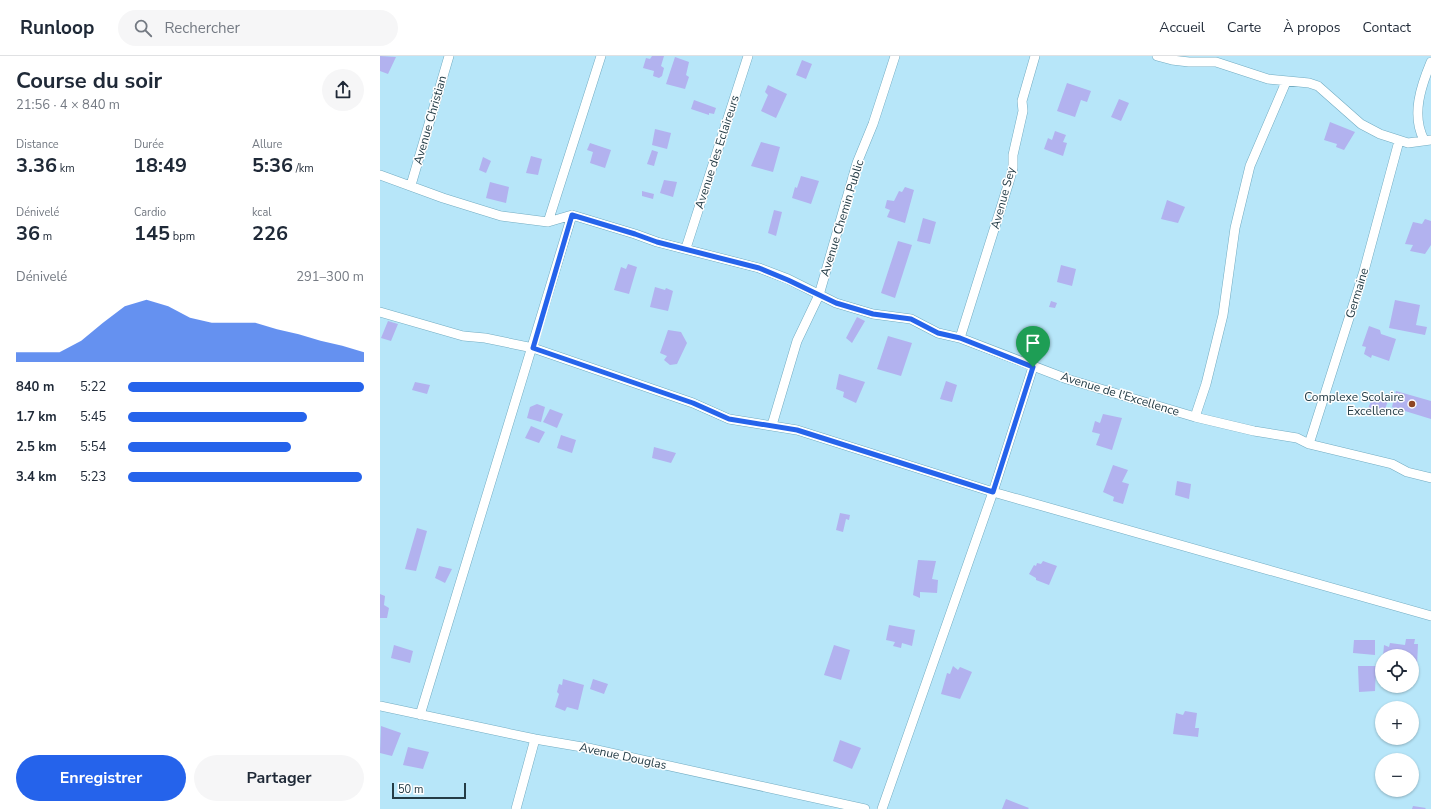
<!DOCTYPE html>
<html lang="fr">
<meta charset="utf-8">
<style>
body{margin:0;font-family:"Nunito Sans",sans-serif;background:#f6f6f7;color:#1f2937;height:100vh;display:flex;flex-direction:column;font-size:15px;white-space:nowrap}
*{box-sizing:border-box;margin:0}
p{font-size:13px;color:#747a83}
.icon{flex:none;width:22px;height:22px;fill:none;stroke:currentColor;stroke-width:2;stroke-linecap:round;stroke-linejoin:round}
.map{position:relative;flex:1;overflow:hidden}
.drawer{display:flex;flex-direction:column;background:#fff;width:380px}
.drawer>*{flex:none}
.controls{position:absolute;left:995px;top:593px;display:grid;gap:8px}
.controls a{display:grid;place-items:center;width:44px;height:44px;border-radius:50%;background:#fff;box-shadow:0 1px 3px #0004;font-size:20px}
.scale{position:absolute;left:12px;bottom:10px;width:74px;box-sizing:border-box;padding-left:4px;border:2px solid #243c46;border-top:0;font-size:11px;line-height:14px;white-space:nowrap;color:#243c46;-webkit-text-stroke:3px #fefefe;paint-order:stroke}
.pin{position:absolute;display:grid;place-items:center;width:34px;height:34px;color:#fff;margin:-41px -17px;border-radius:50% 50% 50% 0;rotate:-45deg;box-shadow:0 0 4px #0007}
.pin .icon{rotate:45deg}
.round{display:grid;place-items:center;flex:none;width:42px;height:42px;border-radius:21px;background:#f6f6f7}
.head{display:flex;align-items:center;justify-content:space-between;height:68px;padding:0 16px}
h1{font-size:22px;font-weight:700;line-height:30px}
.stats{display:grid;grid-template-columns:repeat(3,1fr);gap:6px;height:68px;padding:4px 16px}
.stats div{display:grid;align-content:center}
.stats b{font-size:20px;font-weight:700}
.stats small{font-size:11px;font-weight:400}
.stats p{font-size:11px}
.chart{height:112px;padding:8px 16px}
.chart p{display:flex;justify-content:space-between}
.chart svg{width:100%;height:72px;margin-top:4px;fill:#2563eb;opacity:.7}
.cta{display:flex;gap:8px;margin-top:auto;padding:8px 16px}
.cta a{flex:1;height:46px;border-radius:24px;background:#2563eb;color:#fff;font-size:16px;font-weight:700;line-height:46px;text-align:center}
.cta a+a{background:#f6f6f7;color:#1f2937}
ul{padding:0 16px;list-style:none;font-size:13px}
li{display:grid;grid-template-columns:64px 48px 1fr;align-items:center;height:30px}
li i{height:10px;border-radius:5px;background:#2563eb}
header{display:flex;align-items:center;gap:24px;box-sizing:border-box;height:56px;padding:0 20px;background:#fff;border-bottom:1px solid #e0e1e3}
header strong{font-size:19px}
nav{display:flex;gap:22px;margin-inline-start:auto;font-size:14px}
.search{width:280px;height:36px;background:#f6f6f7;display:flex;align-items:center;gap:10px;box-sizing:border-box;padding:0 14px;border-radius:22px;color:#747a83;font-size:15px}
main{display:flex;flex:1;min-height:0}
.map>svg:first-child{display:block}
.building{fill:#b2b2ef}
.lines{fill:none;stroke-linecap:round;stroke-linejoin:round}
.minor-casing{stroke:#72acc2;stroke-width:10}
.minor{stroke:#fff;stroke-width:9}
.route-casing{stroke:#fff;stroke-width:8}
.route{stroke:#2563eb;stroke-width:5}
.poi-dot{fill:#8e4624;stroke:#fefefe;stroke-width:1.5}
.labels{text-anchor:middle;stroke-width:3;stroke-linejoin:round;paint-order:stroke}
.street-label{font-size:12px;fill:#243c46;stroke:#fefefe}
.poi-label{font-size:12px;fill:#243c46;stroke:#fefefe;text-anchor:end}
</style>
<header>
<strong>Runloop</strong>
<div class="search"><svg class="icon" aria-label="search" viewBox="0 0 24 24"><circle cx="10" cy="10" r="6"/><path d="M15 15l6 6"/></svg>Rechercher</div>
<nav><a>Accueil</a><a>Carte</a><a>À propos</a><a>Contact</a></nav>
</header>
<main>
<section class="drawer">
<div class="head"><div><h1>Course du soir</h1><p>21:56 · 4 × 840 m</p></div><a class="round"><svg class="icon" aria-label="share" viewBox="0 0 24 24"><path d="M12 15V3M7 8l5-5 5 5M5 13v7h14v-7"/></svg></a></div>
<div class="stats">
<div><p>Distance</p><b>3.36<small> km</small></b></div>
<div><p>Durée</p><b>18:49</b></div>
<div><p>Allure</p><b>5:36<small> /km</small></b></div>
</div>
<div class="stats">
<div><p>Dénivelé</p><b>36<small> m</small></b></div>
<div><p>Cardio</p><b>145<small> bpm</small></b></div>
<div><p>kcal</p><b>226</b></div>
</div>
<div class="chart"><p><span>Dénivelé</span>291–300 m</p>
<svg viewBox="0 0 160 44" preserveAspectRatio="none"><path d="M0 44V38L10 38L20 38L30 31L40 20L50 10L60 6L70 10L80 17L90 20L100 20L110 20L120 24L130 27L140 31L150 34L160 38V44z"/></svg>
</div>
<ul>
<li><b>840 m</b>5:22<i style="width:100%"></i></li>
<li><b>1.7 km</b>5:45<i style="width:76%"></i></li>
<li><b>2.5 km</b>5:54<i style="width:69%"></i></li>
<li><b>3.4 km</b>5:23<i style="width:99%"></i></li>
</ul>
<div class="cta"><a>Enregistrer</a><a>Partager</a></div>
</section>
<div class="map">
<svg width="1051" height="753" viewBox="0 0 1051 753">
<rect width="100%" height="100%" fill="#b7e6f9"/>
<path class="building" d="M 0,0 L 16,1 L 8,18 L 0,15 Z
M 272,0 L 284,0 L 281,10 L 284,12 L 282,20 L 279,22 L 273,20 L 274,15 L 263,12 L 266,2 L 270,3 Z
M 295,1 L 309,6 L 306,19 L 309,21 L 305,33 L 286,28 Z
M 422,4 L 432,8 L 426,23 L 416,19 Z
M 687,27 L 711,35 L 707,46 L 701,44 L 695,61 L 677,55 Z
M 388,29 L 407,38 L 396,62 L 381,55 L 388,39 L 385,36 Z
M 739,43 L 749,47 L 741,65 L 731,61 Z
M 314,44 L 336,52 L 334,58 L 329,57 L 329,59 L 311,53 Z
M 950,66 L 975,76 L 964,94 L 956,91 L 957,88 L 944,84 Z
M 275,73 L 291,77 L 287,93 L 272,89 Z
M 675,75 L 686,79 L 683,86 L 687,87 L 683,100 L 664,93 L 668,82 L 672,84 Z
M 381,86 L 400,91 L 393,116 L 371,110 Z
M 210,87 L 231,94 L 225,112 L 210,107 L 213,96 L 207,94 Z
M 272,94 L 278,96 L 274,110 L 267,108 Z
M 151,100 L 162,103 L 158,119 L 146,117 Z
M 103,101 L 111,105 L 106,117 L 99,114 Z
M 421,120 L 439,125 L 431,148 L 412,142 L 415,131 L 417,132 Z
M 284,124 L 297,126 L 293,141 L 280,137 Z
M 110,126 L 129,131 L 126,147 L 106,142 Z
M 525,131 L 534,134 L 525,167 L 507,161 L 510,154 L 505,152 L 507,144 L 514,145 L 519,135 L 522,136 Z
M 262,135 L 274,138 L 273,143 L 262,140 Z
M 787,144 L 805,151 L 798,167 L 781,163 Z
M 394,154 L 402,156 L 396,180 L 388,177 Z
M 543,162 L 556,166 L 550,188 L 537,185 Z
M 1045,163 L 1051,165 L 1051,189 L 1045,198 L 1030,195 L 1033,189 L 1025,188 L 1033,166 L 1042,168 Z
M 518,185 L 532,189 L 515,242 L 501,237 Z
M 248,208 L 257,211 L 249,238 L 234,234 L 241,211 L 246,213 Z
M 681,209 L 696,213 L 692,230 L 677,226 Z
M 275,231 L 285,234 L 286,232 L 293,235 L 288,255 L 270,251 Z
M 1015,244 L 1040,249 L 1036,269 L 1047,271 L 1045,279 L 1009,272 Z
M 671,245 L 677,247 L 675,252 L 669,251 Z
M 477,261 L 485,265 L 472,287 L 466,282 Z
M 8,265 L 18,268 L 11,285 L 1,282 Z
M 989,270 L 1000,274 L 1001,278 L 1016,283 L 1009,305 L 992,299 L 991,302 L 984,298 L 986,291 L 982,290 Z
M 288,274 L 301,276 L 307,287 L 297,308 L 290,309 L 284,304 L 287,300 L 280,297 Z
M 508,280 L 532,287 L 521,320 L 497,313 Z
M 459,318 L 485,326 L 476,347 L 463,341 L 464,336 L 456,333 Z
M 566,325 L 577,329 L 572,346 L 560,343 Z
M 35,326 L 50,329 L 47,338 L 32,334 Z
M 1016,335 L 1051,345 L 1051,363 L 1012,351 Z
M 994,338 L 1009,342 L 1004,356 L 995,354 L 995,358 L 987,355 Z
M 157,348 L 165,351 L 161,366 L 147,362 L 150,351 Z
M 170,353 L 183,358 L 177,372 L 163,366 Z
M 723,358 L 742,362 L 732,394 L 716,389 L 720,378 L 712,376 L 715,365 L 720,367 Z
M 151,370 L 165,376 L 159,387 L 145,382 Z
M 181,379 L 196,384 L 192,397 L 177,392 Z
M 274,391 L 296,397 L 291,407 L 272,402 Z
M 733,409 L 748,414 L 742,426 L 749,428 L 743,448 L 733,445 L 734,441 L 723,436 Z
M 797,425 L 811,428 L 809,443 L 795,439 Z
M 460,457 L 470,459 L 469,464 L 466,463 L 463,476 L 456,474 Z
M 37,472 L 47,475 L 36,515 L 25,513 Z
M 538,504 L 556,505 L 552,523 L 558,524 L 557,537 L 540,536 L 540,542 L 533,539 Z
M 663,505 L 677,510 L 669,529 L 656,524 L 656,522 L 649,518 L 654,509 L 656,510 L 657,507 L 661,508 Z
M 59,510 L 72,513 L 65,527 L 55,522 Z
M 0,538 L 5,540 L 4,549 L 9,552 L 7,562 L 0,562 Z
M 509,569 L 535,574 L 532,590 L 522,587 L 521,592 L 513,590 L 515,586 L 506,584 Z
M 1026,583 L 1035,583 L 1034,588 L 1038,588 L 1037,610 L 1032,609 L 1032,600 L 1003,600 L 1004,589 L 1009,591 L 1010,587 L 1025,589 Z
M 974,584 L 995,584 L 995,599 L 973,597 Z
M 14,589 L 33,595 L 30,607 L 11,602 Z
M 454,589 L 470,594 L 461,624 L 444,619 Z
M 573,610 L 578,614 L 580,611 L 592,616 L 580,643 L 561,638 L 567,617 L 570,618 Z
M 978,610 L 996,610 L 995,635 L 979,636 Z
M 183,623 L 204,629 L 198,654 L 187,651 L 185,655 L 175,651 L 179,638 L 177,636 L 179,628 L 182,629 Z
M 213,623 L 228,628 L 224,638 L 210,633 Z
M 805,655 L 817,657 L 815,672 L 819,672 L 818,681 L 793,678 L 796,657 L 803,659 Z
M 1,670 L 21,677 L 12,700 L 0,697 Z
M 460,684 L 481,692 L 472,713 L 453,705 Z
M 28,691 L 49,696 L 43,713 L 23,709 Z
M 626,743 L 649,752 L 648,753 L 622,753 Z
M 1033,750 L 1046,752 L 1045,753 L 1032,753 Z"/>
<g class="lines">
<defs>
<path id="minor" d="M 777,0 L 792,4 L 809,6 L 836,6 L 888,23 L 929,27 L 938,30 L 981,68 L 1000,78 L 1028,87 L 1051,84
M 1044,84 C 1031,59 1041,30 1051,6
M 0,119 L 63,142 L 121,160 L 168,166 L 192,159 L 255,178 L 277,186 L 379,212 L 408,223 L 456,247 L 493,258 L 531,263 L 558,277 L 580,282 L 687,323 L 815,361 L 874,375 L 917,382 L 929,388 L 1012,408 L 1027,416 L 1051,422
M 31,129 L 69,0
M 168,166 L 221,0
M 306,192 L 368,0
M 0,256 L 83,280 L 105,282 L 153,292 L 313,347 L 349,363 L 417,374 L 613,436 L 1051,560
M 580,282 L 629,126 L 633,112 L 633,99 L 643,55 L 642,45 L 655,0
M 815,361 L 826,328 L 843,259 L 855,172 L 870,110 L 906,26
M 392,369 L 417,285 L 439,239 L 477,107 L 493,68 L 515,0
M 929,388 L 984,215 L 1019,85
M 0,650 L 155,683 L 208,692 L 485,753
M 40,659 L 192,159
M 136,753 L 155,683
M 502,753 L 613,436 L 653,311"/>
</defs>
<use href="#minor" class="minor-casing"/>
<use href="#minor" class="minor"/>
</g>
<g class="lines">
<defs>
<path id="route" d="M 192,159 L 255,178 L 277,186 L 379,212 L 408,224 L 456,247 L 493,258 L 531,263 L 558,277 L 580,282 L 653,311 L 613,436 L 417,374 L 349,363 L 313,347 L 153,292 Z"/>
</defs>
<use href="#route" class="route-casing"/>
<use href="#route" class="route"/>
</g>
<circle class="poi-dot" cx="1032" cy="348" r="4"/>
<g class="labels">
<g class="street-label">
<text transform="translate(50 64) rotate(-74)" y="4">Avenue Christian</text>
<text transform="translate(337 96) rotate(-72)" y="4">Avenue des Eclaireurs</text>
<text transform="translate(623 142) rotate(-75)" y="4">Avenue Sey</text>
<text transform="translate(462 162) rotate(-73)" y="4">Avenue Chemin Public</text>
<text transform="translate(977 237) rotate(-73)" y="4">Germaine</text>
<text transform="translate(740 338) rotate(17)" y="4">Avenue de l'Excellence</text>
<text transform="translate(243 700) rotate(12)" y="4">Avenue Douglas</text>
</g>
<g class="poi-label">
<text x="1024" y="345">Complexe Scolaire<tspan x="1024" dy="14">Excellence</tspan></text>
</g>
</g>
</svg>
<div class="controls">
<a><svg class="icon" aria-label="locate" viewBox="0 0 24 24"><circle cx="12" cy="12" r="6"/><path d="M12 2v4M12 18v4M2 12h4M18 12h4"/></svg></a>
<a>+</a>
<a>−</a>
</div>
<div class="scale">50 m</div>
<div class="pin" style="left:653px;top:311px;background:#1e9e55"><svg class="icon" aria-label="arrive" viewBox="0 0 24 24"><path d="M6 21V4h12l-3 4 3 4H6"/></svg></div>
</div>
</main>
